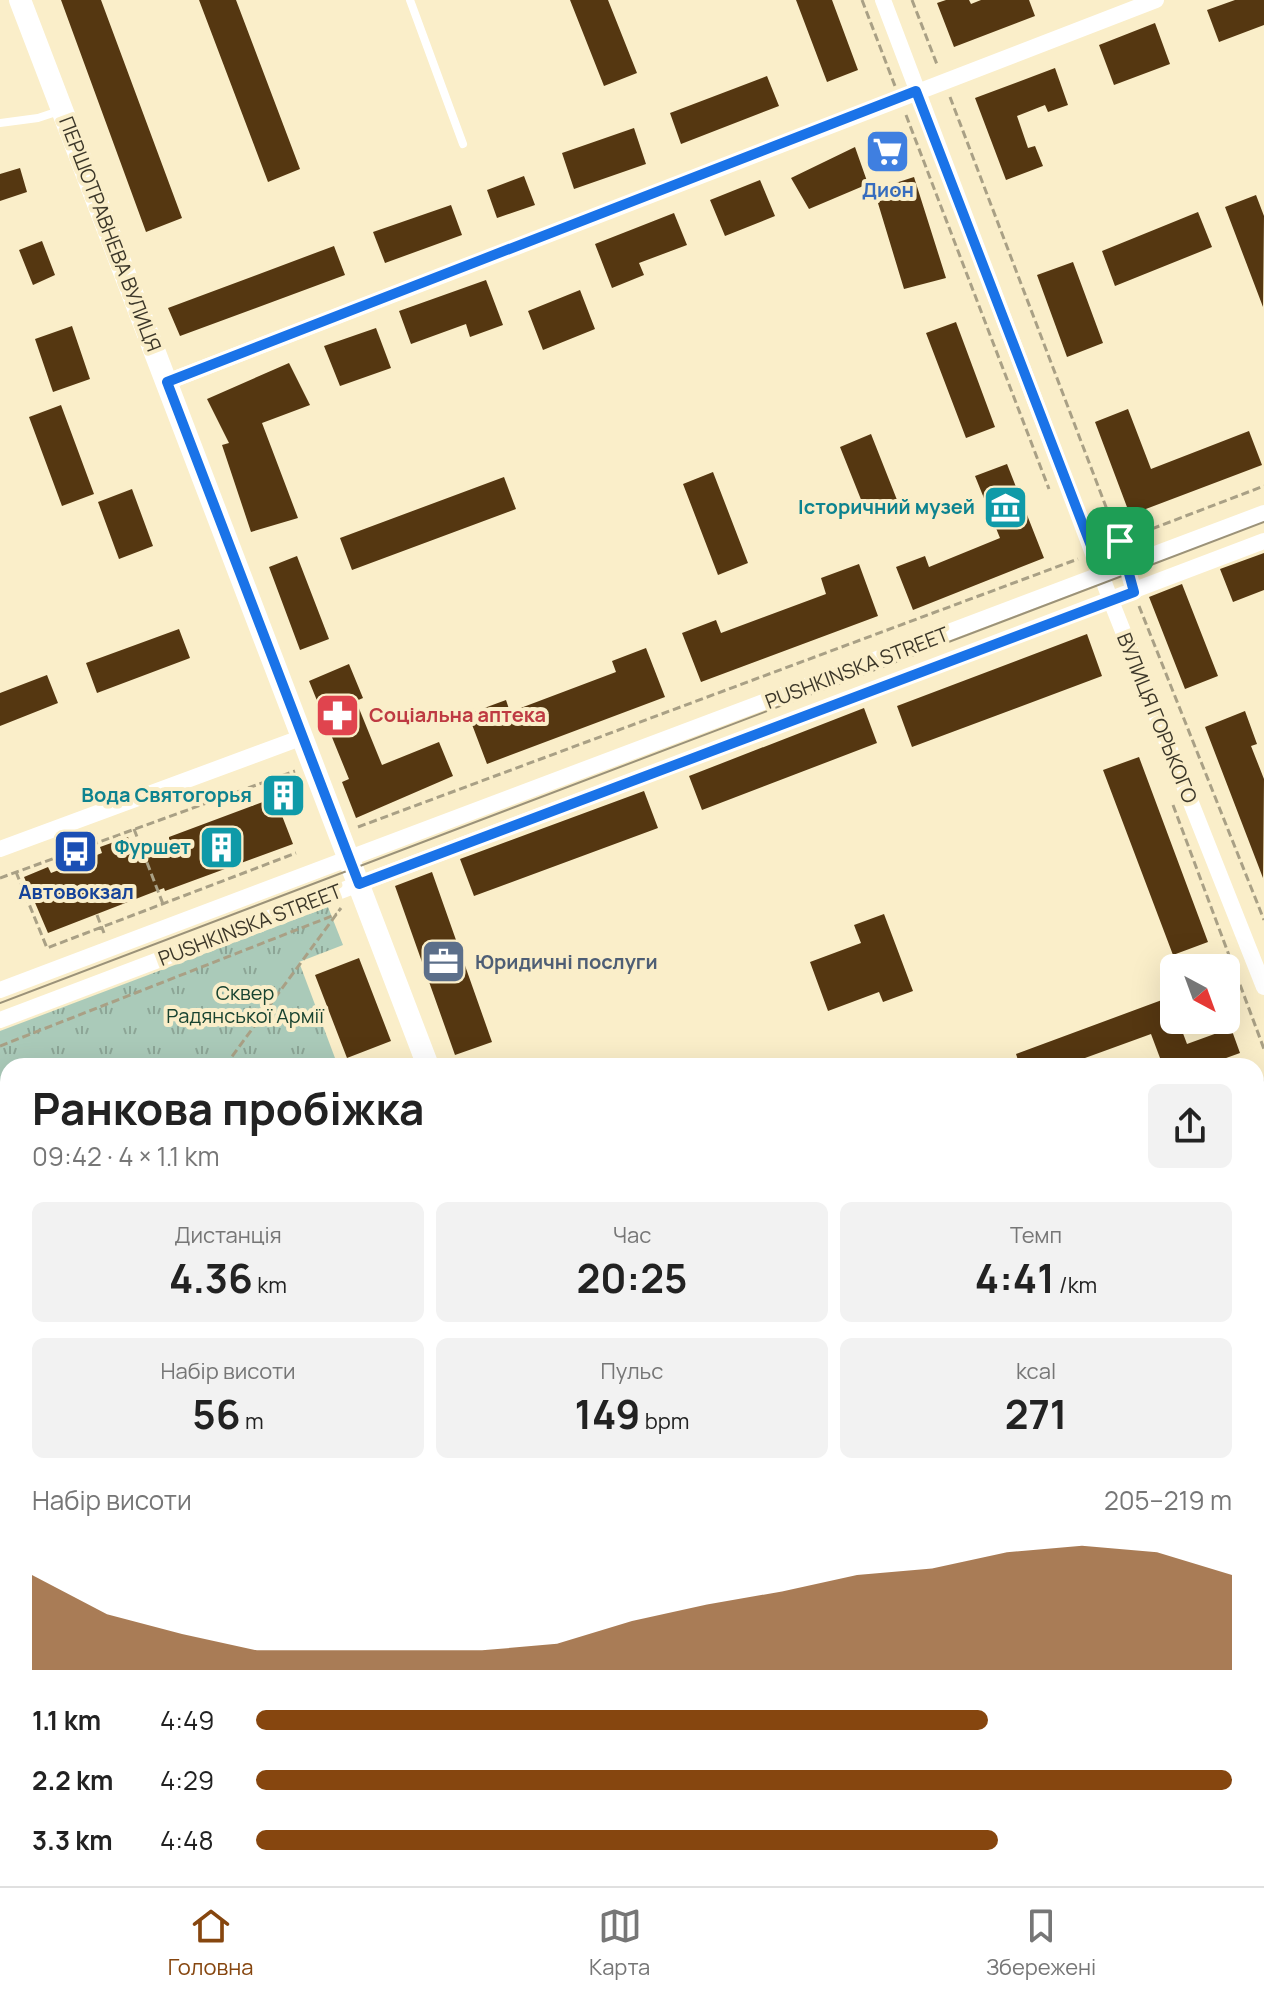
<!DOCTYPE html>
<html lang="uk">
<meta charset="utf-8">
<style>
body{margin:0;font-family:Manrope,sans-serif;background:#f2f2f2;color:#222;height:100vh;display:flex;flex-direction:column;font-size:30px;white-space:nowrap}
*{box-sizing:border-box;margin:0}
p{font-size:26px;color:#767676}
.icon{flex:none;width:44px;height:44px;fill:none;stroke:currentColor;stroke-width:2;stroke-linecap:round;stroke-linejoin:round}
.map{position:relative;flex:1;overflow:hidden}
.side{position:absolute;left:0px;top:1058px;width:1264px;height:828px;display:flex;flex-direction:column;background:#fff;border-radius:24px 24px 0 0;box-shadow:0 8px 32px #0002}
.side>*{flex:none}
.needle{width:52px;rotate:139deg}
.tools{position:absolute;left:1160px;top:954px;display:grid;gap:16px}
.tools a{display:grid;place-items:center;width:80px;height:80px;border-radius:12px;background:#fff;box-shadow:0 8px 32px #0002;font-size:40px}
.pin{position:absolute;display:grid;place-items:center;width:68px;height:68px;color:#fff;margin:-34px;border-radius:16px;box-shadow:0 4px 12px #0006}
.round{display:grid;place-items:center;flex:none;width:84px;height:84px;border-radius:12px;background:#f2f2f2}
.summary{display:flex;align-items:center;justify-content:space-between;height:136px;padding:0 32px}
h1{font-size:44px;font-weight:700;line-height:60px}
.metrics{display:grid;grid-template-columns:repeat(3,1fr);gap:12px;height:136px;padding:8px 32px}
.metrics div{display:grid;align-content:center;border-radius:12px;background:#f2f2f2;text-align:center}
.metrics b{font-size:40px;font-weight:700}
.metrics small{font-size:22px;font-weight:400}
.metrics p{font-size:22px}
.chart{height:224px;padding:16px 32px}
.chart p{display:flex;justify-content:space-between}
.chart svg{width:100%;height:144px;margin-top:8px;fill:#86460f;opacity:.7}
ul{padding:0 32px;list-style:none;font-size:26px}
li{display:grid;grid-template-columns:128px 96px 1fr;align-items:center;height:60px}
li i{height:20px;border-radius:10px;background:#86460f}
.dock{display:flex;justify-content:space-around;align-items:center;height:112px;border-top:2px solid #e0e0e0;background:#fff;font-size:22px;color:#767676}
.dock a{display:grid;justify-items:center;gap:4px}
.dock .active{color:#86460f}
.map>svg:first-child{display:block}
.grass{fill:url(#grass-tufts)}
.forest{fill:url(#forest-crowns)}
.building{fill:#553711}
.lines{fill:none;stroke-linecap:round;stroke-linejoin:round}
.path{stroke:#a9a085;stroke-width:3;stroke-dasharray:8 4;stroke-linecap:butt}
.lane{stroke:#fff;stroke-width:8}
.street{stroke:#fff;stroke-width:16}
.secondary{stroke:#fff;stroke-width:22}
.tram{stroke:#9b9279;stroke-width:2}
.rail-casing{stroke:#9b9279;stroke-width:8}
.rail{stroke:#faeec9;stroke-width:5;stroke-dasharray:15;stroke-linecap:butt}
.route-casing{stroke:#fff;stroke-width:16}
.route{stroke:#1a73e8;stroke-width:10}
.labels{text-anchor:middle;stroke-width:8;stroke-linejoin:round;paint-order:stroke}
.shop-label{font-size:20px;font-weight:bold;fill:#366cbe;stroke:#faeec9}
.street-label{font-size:20px;fill:#3c3729;stroke:#faeec9}
.culture-label{font-size:20px;font-weight:bold;fill:#0d838f;stroke:#faeec9;text-anchor:end}
.health-label{font-size:20px;font-weight:bold;fill:#be3a42;stroke:#faeec9;text-anchor:start}
.transit-label{font-size:20px;font-weight:bold;fill:#164399;stroke:#faeec9}
.service-label{font-size:20px;font-weight:bold;fill:#4e5e75;stroke:#faeec9;text-anchor:start}
.park-label{font-size:20px;fill:#184330;stroke:#faeec9}
</style>
<div class="map">
<svg width="1264" height="1886" viewBox="0 0 1264 1886">
<defs>
<pattern id="grass-tufts" width="24" height="20" patternUnits="userSpaceOnUse" patternTransform="scale(2)"><rect width="24" height="20" fill="#aacab9"/><path d="M3 7l-1-3M5 7V3M7 7l1-3M15 17l-1-3M17 17v-4M19 17l1-3" fill="none" stroke="#8ca596"/></pattern>
<pattern id="forest-crowns" width="20" height="18" patternUnits="userSpaceOnUse" patternTransform="scale(2)"><rect width="20" height="18" fill="#aacab9"/><path d="M2 6a3 3 0 1 1 6 0M12 15a3 3 0 1 1 6 0" fill="none" stroke="#8ca596"/></pattern>
</defs>
<rect width="100%" height="100%" fill="#faeec9"/>
<path class="grass" d="M 328,907 L 343,945 L 299,962 L 338,1066 L 8,1066 L 8,1350 L 0,1328 L 0,1031 Z"/>
<path class="forest" d="M 635,1878 L 711,1878 L 714,1886 L 638,1886 Z"/>
<path class="building" d="M 61,0 L 101,0 L 182,218 L 146,232 Z
M 199,0 L 236,0 L 300,169 L 268,182 Z
M 570,0 L 608,0 L 637,73 L 604,86 Z
M 796,0 L 832,0 L 858,70 L 827,82 Z
M 946,0 L 969,0 L 971,4 L 981,0 L 1029,0 L 1035,16 L 954,47 L 937,3 Z
M 1235,0 L 1264,0 L 1264,25 L 1219,42 L 1207,10 Z
M 1155,23 L 1170,64 L 1114,85 L 1099,45 Z
M 1055,68 L 1068,105 L 1048,112 L 1045,105 L 1017,116 L 1028,148 L 1035,146 L 1043,166 L 1006,180 L 975,98 Z
M 767,76 L 779,106 L 681,144 L 670,113 Z
M 634,128 L 646,164 L 574,189 L 562,153 Z
M 855,147 L 868,184 L 809,209 L 791,178 Z
M 20,168 L 27,192 L 0,201 L 0,174 Z
M 524,176 L 535,205 L 497,218 L 487,190 Z
M 914,177 L 946,278 L 904,289 L 874,190 Z
M 760,180 L 775,216 L 725,236 L 710,200 Z
M 1256,195 L 1264,216 L 1263,307 L 1225,207 Z
M 451,205 L 462,235 L 385,263 L 373,232 Z
M 1198,212 L 1212,247 L 1115,286 L 1102,251 Z
M 674,213 L 687,245 L 639,263 L 644,275 L 612,288 L 595,244 Z
M 42,241 L 55,275 L 33,285 L 19,250 Z
M 334,246 L 345,275 L 180,336 L 168,308 Z
M 1073,262 L 1103,343 L 1067,357 L 1037,275 Z
M 486,280 L 503,325 L 470,337 L 466,324 L 411,344 L 399,311 Z
M 580,290 L 595,329 L 543,350 L 528,311 Z
M 956,322 L 995,427 L 966,438 L 926,333 Z
M 72,326 L 90,379 L 53,392 L 35,339 Z
M 376,328 L 391,368 L 340,386 L 324,346 Z
M 289,363 L 310,405 L 262,423 L 298,518 L 251,532 L 222,445 L 229,443 L 207,399 Z
M 61,405 L 94,494 L 62,506 L 29,417 Z
M 1128,409 L 1151,469 L 1249,431 L 1262,465 L 1130,515 L 1095,422 Z
M 871,434 L 899,505 L 868,517 L 840,447 Z
M 1007,464 L 1044,558 L 913,610 L 896,567 L 925,556 L 929,567 L 1000,538 L 975,476 Z
M 713,472 L 748,563 L 718,575 L 683,484 Z
M 504,477 L 516,509 L 352,570 L 340,538 Z
M 132,489 L 153,546 L 119,559 L 98,502 Z
M 1264,553 L 1264,590 L 1233,602 L 1220,569 Z
M 297,556 L 329,639 L 300,650 L 269,567 Z
M 859,564 L 878,616 L 701,682 L 682,633 L 716,620 L 721,633 L 826,594 L 821,578 Z
M 1182,584 L 1218,676 L 1185,689 L 1149,597 Z
M 179,629 L 190,658 L 97,693 L 86,663 Z
M 1087,634 L 1102,676 L 912,747 L 897,706 Z
M 646,648 L 665,697 L 487,764 L 468,714 L 506,700 L 510,712 L 616,672 L 612,661 Z
M 349,664 L 363,698 L 356,701 L 382,765 L 439,742 L 453,776 L 356,818 L 342,782 L 349,779 L 309,681 Z
M 47,675 L 58,703 L 0,726 L 0,693 Z
M 864,708 L 877,743 L 702,810 L 689,776 Z
M 1245,711 L 1257,744 L 1251,746 L 1264,779 L 1263,878 L 1205,727 Z
M 1139,757 L 1208,942 L 1173,955 L 1103,770 Z
M 295,790 L 279,808 L 293,844 L 165,891 L 164,888 L 48,933 L 24,877 L 48,867 L 51,873 L 102,853 L 100,847 L 128,837 L 135,855 L 169,843 L 169,837 Z
M 644,791 L 658,828 L 474,896 L 460,859 Z
M 432,872 L 492,1042 L 455,1055 L 395,886 Z
M 884,914 L 913,991 L 883,1002 L 879,992 L 828,1011 L 810,962 L 861,943 L 854,925 Z
M 359,958 L 391,1041 L 347,1058 L 315,975 Z
M 1170,997 L 1174,1009 L 1174,1020 L 1178,1020 L 1187,1044 L 1231,1028 L 1240,1053 L 1204,1066 L 1163,1066 L 1151,1034 L 1063,1066 L 1020,1066 L 1016,1054 Z"/>
<g class="lines">
<path class="path" d="M 862,0 L 895,86
M 912,0 L 938,67
M 950,97 L 1122,549
M 906,115 L 1049,489
M 1107,546 L 1264,486
M 1139,606 L 1264,920
M 1173,805 L 1264,1049
M 358,827 L 1078,559
M 134,829 L 163,904
M 68,840 L 76,863
M 16,872 L 47,948 L 296,853
M 0,878 L 295,771
M 97,915 L 104,933
M 0,1046 L 337,914
M 225,1066 L 341,908
M 1256,1083 L 1264,1080
M 0,1103 L 8,1106
M 1256,1359 L 1264,1356
M 1256,1517 L 1264,1514
M 381,1878 L 384,1886"/>
<path class="lane" d="M 410,0 L 463,144
M 0,123 L 38,118 L 62,110
M 0,1602 L 8,1597
M 0,1706 L 8,1732
M 53,1878 L 56,1886"/>
<path class="street" d="M 883,0 L 1111,601 L 1264,987
M 167,382 L 1156,0
M 0,849 L 303,737
M 0,990 L 1264,513
M 0,1020 L 1264,541
M 0,1357 L 8,1379
M 0,1427 L 8,1448
M 1256,1754 L 1264,1751
M 1256,1819 L 1264,1823
M 893,1886 L 915,1878"/>
<path class="secondary" d="M 20,0 L 428,1066
M 1256,1119 L 1264,1116
M 164,1878 L 167,1886
M 188,1878 L 190,1886
M 404,1878 L 407,1886
M 724,1878 L 727,1886"/>
<path class="tram" d="M 0,1003 L 1264,522
M 0,1379 L 8,1401
M 0,1400 L 8,1423
M 180,1878 L 183,1886"/>
<defs>
<path id="rail" d="M 0,1647 L 8,1669
M 0,1814 L 8,1844
M 17,1878 L 19,1886
M 81,1878 L 84,1886"/>
</defs>
<use href="#rail" class="rail-casing"/>
<use href="#rail" class="rail"/>
</g>
<g class="lines">
<defs>
<path id="route" d="M 916,91 L 1093,551 L 1120,541 L 1134,592 L 359,884 L 167,382 Z"/>
</defs>
<use href="#route" class="route-casing"/>
<use href="#route" class="route"/>
</g>
<defs>
<symbol id="supermarket-square" viewBox="-11 -11 22 22"><rect x="-9" y="-9" width="18" height="18" rx="4" fill="#3f7fe0" stroke="#faeec9"/><path d="M-6-5.5h2.5l.6 2H6L4.5 2H-2.5L-4.4-4H-6ZM-1.5 3.2a1.3 1.3 0 1 0 .1 0ZM3 3.2a1.3 1.3 0 1 0 .1 0Z" fill="#fff"/></symbol>
<symbol id="museum-square" viewBox="-11 -11 22 22"><rect x="-9" y="-9" width="18" height="18" rx="4" fill="#0f9aa8" stroke="#faeec9"/><path d="M0-6L6-3V-2H-6V-3ZM-5-1h2V3h-2ZM-1-1h2V3h-2ZM3-1h2V3H3ZM-6 4H6V6H-6Z" fill="#fff"/></symbol>
<symbol id="pharmacy-square" viewBox="-11 -11 22 22"><rect x="-9" y="-9" width="18" height="18" rx="4" fill="#e0444e" stroke="#faeec9"/><path d="M-2-6h4v4h4v4h-4v4h-4v-4h-4v-4h4Z" fill="#fff"/></symbol>
<symbol id="building-square" viewBox="-11 -11 22 22"><rect x="-9" y="-9" width="18" height="18" rx="4" fill="#0f9aa8" stroke="#faeec9"/><path d="M-4-6H4V6H1V3H-1V6H-4ZM-2.5-4.3h1.7v1.8h-1.7ZM.8-4.3h1.7v1.8H.8ZM-2.5-1h1.7V.8h-1.7ZM.8-1h1.7V.8H.8Z" fill="#fff"/></symbol>
<symbol id="bus-square" viewBox="-11 -11 22 22"><rect x="-9" y="-9" width="18" height="18" rx="4" fill="#1a4fb4" stroke="#faeec9"/><path d="M-5-6H5V4H4V6H2V4H-2V6H-4V4H-5ZM-3.5-4V0h7V-4ZM-3.5 1.2v1.5H-2V1.2ZM2 1.2v1.5H3.5V1.2Z" fill="#fff"/></symbol>
<symbol id="office-square" viewBox="-11 -11 22 22"><rect x="-9" y="-9" width="18" height="18" rx="4" fill="#5c6f8a" stroke="#faeec9"/><path d="M-6-3h4V-5.5h4V-3h4V5H-6ZM-1-4.5V-3h2v-1.5ZM-6 0V1H6V0Z" fill="#fff"/></symbol>
</defs>
<g fill-rule="evenodd">
<use href="#supermarket-square" x="862" y="126" width="51" height="51"/>
<use href="#museum-square" x="980" y="482" width="51" height="51"/>
<use href="#pharmacy-square" x="312" y="690" width="51" height="51"/>
<use href="#building-square" x="258" y="770" width="51" height="51"/>
<use href="#building-square" x="196" y="822" width="51" height="51"/>
<use href="#bus-square" x="50" y="826" width="51" height="51"/>
<use href="#office-square" x="418" y="936" width="51" height="51"/>
</g>
<g class="labels">
<g class="shop-label">
<text x="888" y="197">Дион</text>
</g>
<g class="street-label">
<text transform="translate(110 234) rotate(69)" y="7">ПЕРШОТРАВНЕВА ВУЛИЦЯ</text>
<text transform="translate(857 668) rotate(-21)" y="7">PUSHKINSKA STREET</text>
<text transform="translate(1157 718) rotate(68)" y="7">ВУЛИЦЯ ГОРЬКОГО</text>
<text transform="translate(250 925) rotate(-21)" y="7">PUSHKINSKA STREET</text>
</g>
<g class="culture-label">
<text x="975" y="514">Історичний музей</text>
<text x="252" y="802">Вода Святогорья</text>
<text x="191" y="854">Фуршет</text>
</g>
<g class="health-label">
<text x="369" y="722">Соціальна аптека</text>
</g>
<g class="transit-label">
<text x="76" y="899">Автовокзал</text>
</g>
<g class="service-label">
<text x="475" y="969">Юридичні послуги</text>
</g>
<g class="park-label">
<text x="245" y="1000">Сквер<tspan x="245" dy="23">Радянської Армії</tspan></text>
</g>
</g>
</svg>
<div class="tools">
<a><svg class="needle" viewBox="-14 -14 28 28"><path d="M0-13l5 13h-10z" fill="#e53935"/><path d="M0 13l5-13h-10z" fill="#767676"/></svg></a>
</div>
<div class="pin" style="left:1120px;top:541px;background:#1e9e55"><svg class="icon" aria-label="arrive" viewBox="0 0 24 24"><path d="M6 21V4h12l-3 4 3 4H6"/></svg></div>
<section class="side">
<div class="summary"><div><h1>Ранкова пробіжка</h1><p>09:42 · 4 × 1.1 km</p></div><a class="round"><svg class="icon" aria-label="share" viewBox="0 0 24 24"><path d="M12 15V3M7 8l5-5 5 5M5 13v7h14v-7"/></svg></a></div>
<div class="metrics">
<div><p>Дистанція</p><b>4.36<small> km</small></b></div>
<div><p>Час</p><b>20:25</b></div>
<div><p>Темп</p><b>4:41<small> /km</small></b></div>
</div>
<div class="metrics">
<div><p>Набір висоти</p><b>56<small> m</small></b></div>
<div><p>Пульс</p><b>149<small> bpm</small></b></div>
<div><p>kcal</p><b>271</b></div>
</div>
<div class="chart"><p><span>Набір висоти</span>205–219 m</p>
<svg viewBox="0 0 160 44" preserveAspectRatio="none"><path d="M0 44V15L10 27L20 33L30 38L40 38L50 38L60 38L70 36L80 29L90 24L100 20L110 15L120 13L130 8L140 6L150 8L160 15V44z"/></svg>
</div>
<ul>
<li><b>1.1 km</b>4:49<i style="width:75%"></i></li>
<li><b>2.2 km</b>4:29<i style="width:100%"></i></li>
<li><b>3.3 km</b>4:48<i style="width:76%"></i></li>
</ul>
</section>
</div>
<nav class="dock">
<a class="active"><svg class="icon" aria-label="home" viewBox="0 0 24 24"><path d="M3 11l9-7 9 7M6 9v11h12V9"/></svg>Головна</a>
<a><svg class="icon" aria-label="map" viewBox="0 0 24 24"><path d="M3 6l6-2 6 2 6-2v14l-6 2-6-2-6 2zM9 4v14M15 6v14"/></svg>Карта</a>
<a><svg class="icon" aria-label="saved" viewBox="0 0 24 24"><path d="M7 4h10v16l-5-4-5 4z"/></svg>Збережені</a>
</nav>
